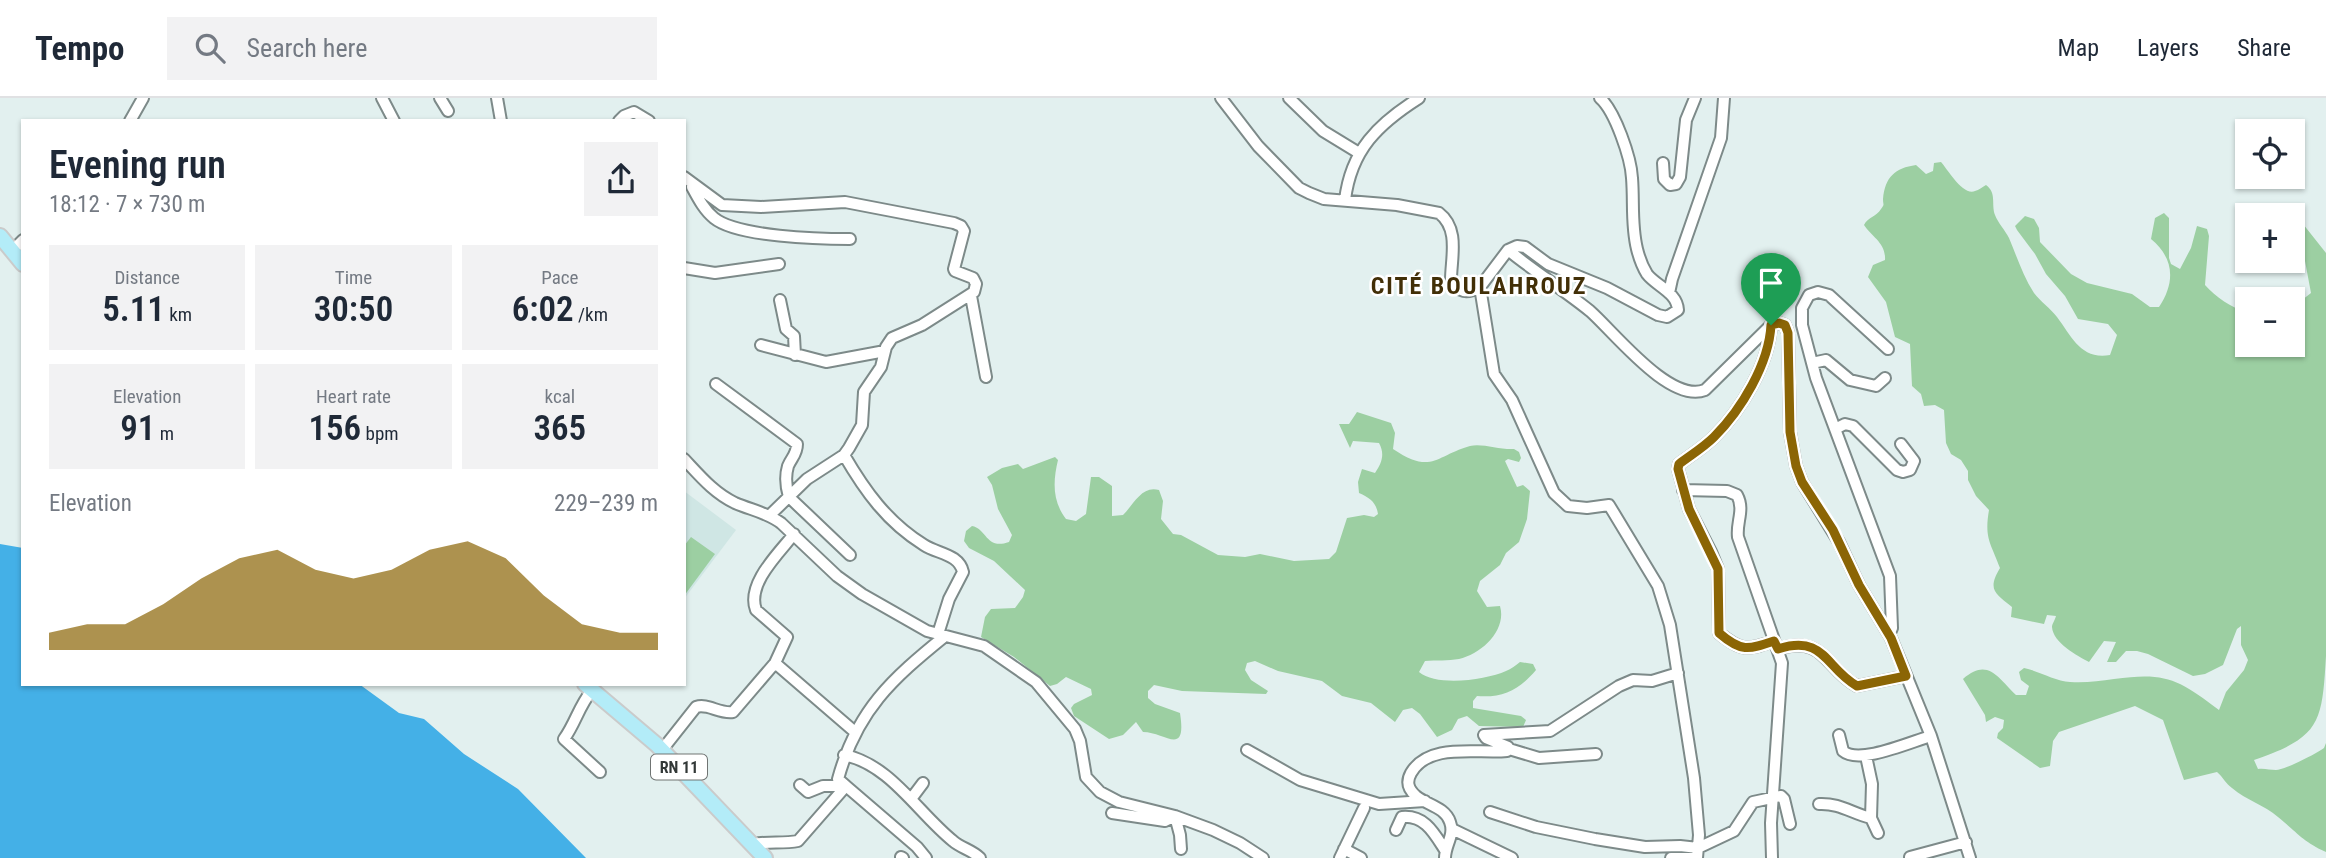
<!DOCTYPE html>
<meta charset="utf-8">
<style>
body{margin:0;font-family:"Roboto Condensed",sans-serif;background:#f2f2f3;color:#1f2937;height:100vh;display:flex;flex-direction:column;font-size:26px;white-space:nowrap}
*{box-sizing:border-box;margin:0}
p{font-size:23px;color:#747a83}
.icon{flex:none;width:38px;height:38px;fill:none;stroke:currentColor;stroke-width:2;stroke-linecap:round;stroke-linejoin:round}
.map{position:relative;flex:1;overflow:hidden}
.side{position:absolute;left:21px;top:21px;width:665px;height:567px;display:flex;flex-direction:column;background:#fff;border-radius:0px;box-shadow:0 2px 5px #0004}
.side>*{flex:none}
.tools{position:absolute;left:2235px;top:21px;display:grid;gap:14px}
.tools a{display:grid;place-items:center;width:70px;height:70px;border-radius:0px;background:#fff;box-shadow:0 2px 5px #0004;font-size:35px}
.pin{position:absolute;display:grid;place-items:center;width:60px;height:60px;color:#fff;margin:-72px -30px;border-radius:50% 50% 50% 0;rotate:-45deg;box-shadow:0 0 7px #0007}
.pin .icon{rotate:45deg}
.round{display:grid;place-items:center;flex:none;width:74px;height:74px;border-radius:0px;background:#f2f2f3}
.summary{display:flex;align-items:center;justify-content:space-between;height:119px;padding:0 28px}
h1{font-size:38px;font-weight:600;line-height:52px}
.metrics{display:grid;grid-template-columns:repeat(3,1fr);gap:10px;height:119px;padding:7px 28px}
.metrics div{display:grid;align-content:center;border-radius:0px;background:#f2f2f3;text-align:center}
.metrics b{font-size:35px;font-weight:600}
.metrics small{font-size:19px;font-weight:400}
.metrics p{font-size:19px}
.chart{height:196px;padding:14px 28px}
.chart p{display:flex;justify-content:space-between}
.chart svg{width:100%;height:126px;margin-top:7px;fill:#8b6505;opacity:.7}
header{display:flex;align-items:center;gap:42px;box-sizing:border-box;height:98px;padding:0 35px;background:#fff;border-bottom:2px solid #e0e1e3}
header strong{font-size:33px}
nav{display:flex;gap:38px;margin-inline-start:auto;font-size:24px}
.search{width:490px;height:63px;background:#f2f2f3;display:flex;align-items:center;gap:18px;box-sizing:border-box;padding:0 24px;border-radius:0px;color:#747a83;font-size:26px}
.map>svg:first-child{display:block}
.built{fill:#cfe6e4}
.green{fill:#9ccfa2}
.water{fill:#44b0e7}
.lines{fill:none;stroke-linecap:round;stroke-linejoin:round}
.minor-casing{stroke:#7d8a89;stroke-width:14}
.major-casing{stroke:#cacbcb;stroke-width:18}
.minor{stroke:#fff;stroke-width:10}
.major{stroke:#b3ecf8;stroke-width:14}
.route-casing{stroke:#fff;stroke-width:14}
.route{stroke:#8b6505;stroke-width:9}
.labels{text-anchor:middle;stroke-width:5;stroke-linejoin:round;paint-order:stroke}
.shield{fill:#fff;stroke:#707473;stroke-width:2}
.shield-label{font-size:16px;font-weight:bold;fill:#323837}
.district-label{font-size:24px;font-weight:bold;letter-spacing:2px;fill:#422f07;stroke:#fff}
</style>
<header>
<strong>Tempo</strong>
<div class="search"><svg class="icon" aria-label="search" viewBox="0 0 24 24"><circle cx="10" cy="10" r="6"/><path d="M15 15l6 6"/></svg>Search here</div>
<nav><a>Map</a><a>Layers</a><a>Share</a></nav>
</header>
<div class="map">
<svg width="2326" height="760" viewBox="0 0 2326 760">
<rect width="100%" height="100%" fill="#e2f0ef"/>
<path class="built" d="M 684,393 L 736,432 L 684,501 Z"/>
<path class="green" d="M 1941,64 C 1948,72 1963,98 1975,93 C 1979,92 1982,89 1986,87 C 1997,95 1991,106 1995,117 C 1998,125 2005,132 2009,140 C 2017,159 2023,178 2034,195 C 2041,204 2050,210 2057,219 C 2072,239 2081,262 2110,257 L 2117,237 L 2108,226 L 2078,221 L 2065,198 L 2046,176 L 2035,156 L 2017,132 L 2015,128 L 2025,118 L 2034,121 L 2039,130 L 2040,144 L 2071,176 L 2087,185 L 2132,196 L 2150,209 L 2159,209 C 2175,185 2175,161 2151,141 L 2155,120 L 2164,115 L 2169,120 L 2169,160 L 2171,166 L 2180,171 L 2191,150 L 2197,128 L 2207,131 L 2209,138 L 2205,187 C 2216,199 2231,210 2247,214 L 2247,247 L 2292,247 L 2293,209 L 2311,195 L 2302,147 L 2294,127 L 2296,124 L 2303,126 L 2326,155 L 2326,558 C 2322,625 2321,639 2254,662 L 2258,671 C 2264,670 2270,672 2276,672 C 2284,672 2316,656 2324,650 L 2326,645 L 2326,754 C 2302,743 2298,735 2278,719 C 2264,707 2246,702 2232,690 C 2226,686 2223,679 2217,674 L 2184,682 L 2163,622 L 2135,608 L 2059,634 L 2053,643 L 2050,668 L 2040,670 L 1997,640 L 1998,635 L 2003,630 L 2004,622 L 1995,619 L 1986,624 L 1985,617 L 1963,581 C 1988,559 1998,580 2016,597 L 2026,597 L 2029,588 L 2021,582 L 2019,574 L 2024,570 C 2039,573 2055,583 2070,584 C 2086,585 2099,583 2114,581 C 2166,574 2178,581 2219,612 L 2226,594 L 2244,572 L 2248,562 L 2241,547 L 2241,528 L 2237,531 L 2223,567 L 2205,576 L 2193,578 L 2148,556 L 2137,553 L 2126,553 L 2116,564 L 2107,564 L 2116,544 L 2104,543 L 2089,564 C 2078,558 2053,545 2052,529 C 2052,526 2055,522 2056,518 L 2047,517 L 2044,526 L 2011,519 L 2012,509 C 1995,495 1987,492 2000,470 C 1991,445 1984,441 1989,412 L 1976,398 L 1968,382 L 1968,373 L 1961,362 L 1951,356 L 1946,345 L 1944,312 L 1935,307 L 1924,308 L 1921,296 L 1912,288 L 1910,246 L 1895,239 L 1886,204 L 1868,179 L 1873,167 L 1885,162 C 1886,145 1872,139 1864,127 C 1868,119 1876,119 1881,111 C 1885,105 1883,108 1883,101 C 1885,79 1895,70 1916,67 L 1926,76 L 1933,73 L 1934,65 Z
M 1357,314 L 1391,325 L 1395,335 L 1393,351 C 1432,377 1435,358 1470,348 C 1482,345 1500,352 1514,351 L 1519,354 L 1521,360 L 1519,364 L 1508,361 L 1505,363 L 1517,389 L 1523,387 L 1530,393 L 1527,421 L 1519,444 L 1506,455 L 1500,467 L 1480,483 L 1477,493 L 1487,509 L 1500,508 C 1507,532 1482,556 1459,561 C 1448,563 1436,562 1425,563 L 1419,574 C 1437,589 1486,582 1506,573 C 1511,571 1516,567 1520,564 L 1533,566 L 1536,572 C 1519,592 1503,600 1477,598 L 1473,603 L 1473,610 L 1521,618 L 1526,622 L 1523,629 L 1479,628 L 1467,618 L 1458,621 L 1452,632 L 1437,639 L 1420,616 L 1412,610 L 1403,612 L 1395,624 L 1371,605 L 1342,598 L 1322,583 L 1278,573 L 1255,563 L 1247,565 L 1245,572 L 1251,582 L 1268,593 L 1266,596 L 1182,593 L 1154,587 L 1148,593 L 1148,600 L 1155,606 L 1180,615 C 1187,660 1165,634 1143,634 L 1136,624 L 1123,637 L 1109,641 L 1074,618 L 1071,610 L 1074,606 L 1092,597 L 1091,591 L 1066,579 L 1057,586 L 1050,588 L 1014,559 L 981,539 L 985,519 L 991,511 L 1015,510 L 1023,499 L 1025,492 L 994,463 L 969,450 L 964,443 L 966,433 L 972,428 C 987,431 986,452 1009,444 L 1012,437 L 998,411 L 992,387 L 987,379 L 1002,370 L 1018,366 L 1023,371 L 1055,359 L 1058,362 C 1053,383 1052,403 1066,421 L 1076,423 L 1086,416 L 1091,379 L 1099,379 L 1112,388 L 1112,418 L 1123,417 C 1134,406 1142,387 1159,392 L 1163,403 L 1161,421 L 1173,436 L 1181,437 L 1218,457 L 1245,459 L 1260,456 L 1294,463 L 1329,461 L 1336,454 L 1347,420 L 1364,417 L 1374,419 L 1378,416 C 1376,404 1370,400 1359,395 L 1358,384 L 1362,371 L 1375,375 C 1382,365 1385,356 1379,345 L 1353,343 L 1350,350 L 1339,326 L 1349,326 Z
M 691,439 L 715,456 L 684,498 L 684,448 Z"/>
<path class="water" d="M 0,446 L 23,450 L 23,586 L 359,586 L 399,615 L 424,621 L 464,656 L 518,691 L 586,760 L 0,760 Z"/>
<g class="lines">
<defs>
<path id="minor" d="M 382,0 L 394,23
M 440,0 L 448,13
M 497,0 L 501,23
M 1221,0 L 1258,48 L 1299,90 L 1309,95 L 1324,101 L 1397,107 L 1439,115 C 1460,131 1451,160 1451,182 C 1459,195 1467,196 1480,189
M 1289,0 L 1323,33 L 1359,55
M 1600,0 C 1615,13 1631,60 1632,80 C 1634,104 1631,127 1637,151 C 1639,159 1642,168 1647,176 C 1656,188 1677,194 1678,212 L 1667,219 L 1658,217 L 1607,190 L 1548,166 L 1525,149 L 1517,148 L 1508,152 C 1535,174 1564,192 1590,213 C 1614,234 1670,306 1705,292 L 1771,227 L 1779,225 L 1785,227 L 1788,235 L 1790,334 L 1796,368 L 1802,384 L 1839,444 L 1859,487 L 1891,540 L 1931,638 L 1970,760
M 130,23 L 143,0
M 619,23 L 624,18 L 634,14 L 649,23
M 1663,65 L 1664,81 L 1670,87 L 1676,86 L 1680,79 L 1686,22 L 1695,0
M 684,79 L 722,107 L 761,109 L 845,104 L 954,125 L 961,128 L 964,133 L 954,171 L 955,173 L 973,180 L 976,186 L 974,194 L 922,227 L 892,240 L 886,249 L 881,269 L 864,294 L 862,327 L 849,350 L 844,357 L 807,381 L 770,417
M 692,89 C 698,100 704,112 714,120 C 737,139 820,141 850,141
M 1345,102 C 1351,52 1378,26 1419,0
M 1508,152 L 1480,189 L 1494,276 L 1512,302 L 1554,395 L 1568,408 L 1587,410 L 1609,407 L 1658,488 L 1670,527 L 1694,680 L 1699,737 L 1697,760
M 12,153 L 23,142
M 684,170 L 715,175 L 779,166
M 1669,195 L 1672,181 L 1721,40 L 1724,0
M 971,198 L 986,279
M 780,202 L 786,231 L 794,238 L 795,257
M 1771,227 C 1769,266 1741,312 1714,339 C 1704,349 1691,357 1679,366 L 1678,371 L 1689,411 L 1711,454 L 1718,471 L 1719,535 C 1742,554 1747,552 1774,543
M 761,247 L 826,264 L 885,253
M 1888,251 L 1829,197 L 1818,194 L 1809,197 L 1802,210 L 1802,227 L 1816,280 L 1890,478 L 1892,530 L 1889,537
M 1812,265 L 1826,262 L 1850,282 L 1876,288 L 1885,280
M 716,286 L 797,346 C 797,356 792,359 788,368 C 785,378 786,389 789,399 L 850,457
M 1835,331 L 1845,326 L 1853,328 L 1897,372 L 1903,374 L 1910,372 L 1914,363 L 1901,346
M 844,357 C 865,393 887,424 924,447 C 938,456 959,456 963,474 L 949,501 L 938,536
M 684,361 C 700,378 714,395 735,405 C 751,412 766,414 781,425 L 837,478 L 862,496 L 927,533 L 984,548 L 1036,584 L 1075,631 L 1080,643 L 1086,679 L 1100,694 L 1119,704 L 1175,718 L 1213,732 L 1240,745 L 1263,760
M 1683,392 L 1727,393 L 1737,397 C 1745,412 1736,424 1738,439 L 1782,565 L 1771,725 L 1772,760
M 1778,551 C 1825,536 1825,571 1857,588 L 1906,578
M 775,565 L 855,634
M 592,592 C 578,610 576,624 564,641 L 600,674
M 1839,637 L 1843,653 C 1859,667 1910,644 1931,638
M 1509,651 L 1539,660 L 1596,656
M 662,652 L 696,609 C 708,605 719,616 733,614 L 775,565 L 787,539 L 756,512 C 746,486 779,455 794,436
M 1247,652 L 1300,682 L 1379,706 L 1425,703
M 844,657 C 890,666 918,715 953,743 C 961,750 972,752 980,760
M 800,687 L 808,694 L 823,688 L 846,688 L 917,749 L 926,760
M 911,701 L 923,685
M 1819,706 C 1840,705 1851,715 1871,720 L 1872,686 L 1866,658
M 1490,714 L 1536,729 L 1595,741 L 1645,749 L 1680,748 L 1698,750 L 1734,733 L 1753,704 L 1781,698 L 1784,701 L 1790,726
M 1112,715 L 1165,723 L 1175,718 L 1180,737 L 1181,751
M 1871,720 L 1878,735
M 1452,731 L 1512,760
M 1396,732 L 1402,719 C 1425,717 1434,735 1445,752
M 754,746 C 769,743 783,746 798,743 L 846,688 L 838,681 C 857,612 892,581 945,538
M 1344,751 L 1361,760
M 901,759 L 903,760
M 1910,759 L 1966,744
M 1340,760 L 1364,710
M 1445,760 C 1445,747 1455,737 1450,724 C 1445,709 1427,707 1416,698 C 1408,691 1406,684 1411,675 C 1429,644 1477,656 1507,653 L 1509,651 L 1508,649 L 1486,640 L 1484,637 L 1550,633 L 1619,588 L 1633,582 L 1652,583 L 1678,575
M 1671,760 L 1697,760"/>
<path id="major" d="M 0,138 L 23,166
M 585,586 L 657,647 L 765,760"/>
</defs>
<use href="#minor" class="minor-casing"/>
<use href="#major" class="major-casing"/>
<use href="#minor" class="minor"/>
<use href="#major" class="major"/>
</g>
<g class="lines">
<defs>
<path id="route" d="M 1779,225 L 1785,227 L 1788,235 L 1790,334 L 1796,368 L 1802,384 L 1833,432 L 1859,487 L 1891,540 L 1906,578 L 1857,588 C 1825,570 1825,536 1778,551 L 1774,543 C 1748,552 1741,554 1719,535 L 1718,471 L 1689,411 L 1678,371 L 1679,366 C 1691,357 1704,349 1714,339 C 1741,312 1769,266 1771,227 Z"/>
</defs>
<use href="#route" class="route-casing"/>
<use href="#route" class="route"/>
</g>
<g class="labels">
<rect class="shield" x="651" y="656.5" width="56" height="25" rx="5"/>
<g class="shield-label">
<text x="679" y="675">RN 11</text>
</g>
<g class="district-label">
<text x="1479" y="196">CITÉ BOULAHROUZ</text>
</g>
</g>
</svg>
<div class="tools">
<a><svg class="icon" aria-label="locate" viewBox="0 0 24 24"><circle cx="12" cy="12" r="6"/><path d="M12 2v4M12 18v4M2 12h4M18 12h4"/></svg></a>
<a>+</a>
<a>−</a>
</div>
<div class="pin" style="left:1771px;top:227px;background:#1e9e55"><svg class="icon" aria-label="arrive" viewBox="0 0 24 24"><path d="M6 21V4h12l-3 4 3 4H6"/></svg></div>
<section class="side">
<div class="summary"><div><h1>Evening run</h1><p>18:12 · 7 × 730 m</p></div><a class="round"><svg class="icon" aria-label="share" viewBox="0 0 24 24"><path d="M12 15V3M7 8l5-5 5 5M5 13v7h14v-7"/></svg></a></div>
<div class="metrics">
<div><p>Distance</p><b>5.11<small> km</small></b></div>
<div><p>Time</p><b>30:50</b></div>
<div><p>Pace</p><b>6:02<small> /km</small></b></div>
</div>
<div class="metrics">
<div><p>Elevation</p><b>91<small> m</small></b></div>
<div><p>Heart rate</p><b>156<small> bpm</small></b></div>
<div><p>kcal</p><b>365</b></div>
</div>
<div class="chart"><p><span>Elevation</span>229–239 m</p>
<svg viewBox="0 0 160 44" preserveAspectRatio="none"><path d="M0 44V38L10 35L20 35L30 28L40 19L50 12L60 9L70 16L80 19L90 16L100 9L110 6L120 12L130 25L140 35L150 38L160 38V44z"/></svg>
</div>
</section>
</div>
